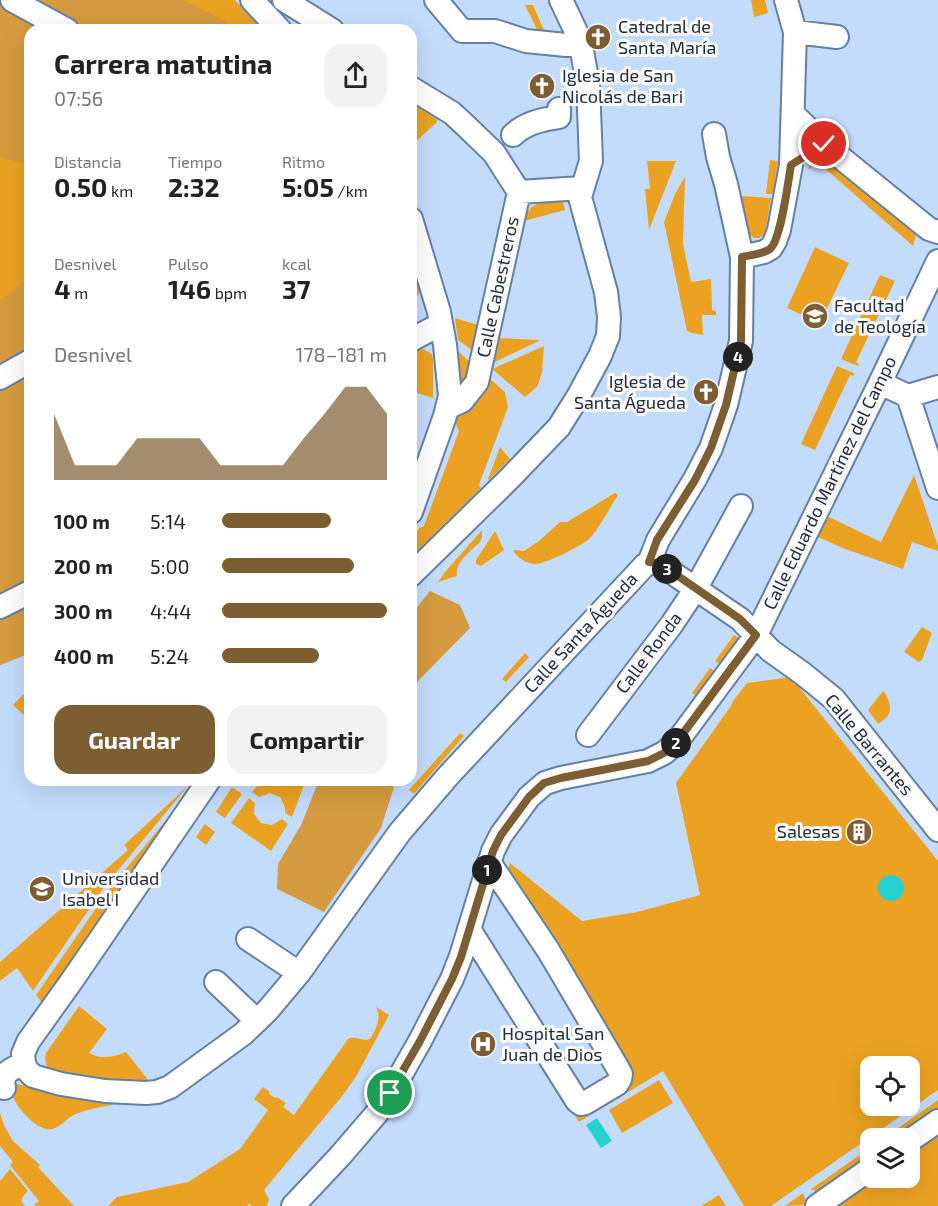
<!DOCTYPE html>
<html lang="es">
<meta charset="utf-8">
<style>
body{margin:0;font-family:"Exo 2",sans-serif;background:#f2f2f2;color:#222;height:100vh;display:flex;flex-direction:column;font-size:22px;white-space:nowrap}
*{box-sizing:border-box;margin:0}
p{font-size:20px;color:#767676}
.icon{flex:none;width:33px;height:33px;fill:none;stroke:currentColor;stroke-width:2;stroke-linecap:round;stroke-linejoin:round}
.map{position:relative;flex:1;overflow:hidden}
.drawer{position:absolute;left:24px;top:24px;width:393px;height:762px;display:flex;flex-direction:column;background:#fff;border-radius:18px;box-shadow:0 6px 24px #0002}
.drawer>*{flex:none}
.controls{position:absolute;left:860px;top:1056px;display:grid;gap:12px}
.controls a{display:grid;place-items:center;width:60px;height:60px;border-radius:12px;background:#fff;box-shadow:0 6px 24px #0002;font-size:30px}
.pin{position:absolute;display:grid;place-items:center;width:51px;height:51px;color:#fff;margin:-26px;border:3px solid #fff;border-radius:50%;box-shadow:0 2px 6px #0007}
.km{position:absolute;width:30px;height:30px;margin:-15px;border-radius:50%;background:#222;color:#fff;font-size:16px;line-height:30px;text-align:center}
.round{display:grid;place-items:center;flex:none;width:63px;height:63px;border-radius:18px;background:#f2f2f2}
.overview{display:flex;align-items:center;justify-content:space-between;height:102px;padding:0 30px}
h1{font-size:27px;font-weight:700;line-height:45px}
.stats{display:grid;grid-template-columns:repeat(3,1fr);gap:9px;height:102px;padding:6px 30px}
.stats div{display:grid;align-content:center}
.stats b{font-size:26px;font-weight:700}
.stats small{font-size:16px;font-weight:400}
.stats p{font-size:16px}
.chart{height:168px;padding:12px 30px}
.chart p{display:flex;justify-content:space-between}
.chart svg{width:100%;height:108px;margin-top:6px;fill:#7c5e32;opacity:.7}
.action{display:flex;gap:12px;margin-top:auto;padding:12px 30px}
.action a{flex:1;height:69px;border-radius:18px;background:#7c5e32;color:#fff;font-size:24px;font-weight:700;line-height:69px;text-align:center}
.action a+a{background:#f2f2f2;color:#222}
ul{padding:0 30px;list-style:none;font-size:20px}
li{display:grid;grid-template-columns:96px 72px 1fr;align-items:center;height:45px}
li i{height:15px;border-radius:8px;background:#7c5e32}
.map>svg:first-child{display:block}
.green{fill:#eba222;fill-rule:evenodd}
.forest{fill:#d69b40}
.water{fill:#27d1d1}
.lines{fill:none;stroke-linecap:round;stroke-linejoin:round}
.minor-casing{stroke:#6480a4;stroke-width:26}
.minor{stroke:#fff;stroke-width:22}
.route-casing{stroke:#fff;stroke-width:12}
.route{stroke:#7c5e32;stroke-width:8}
.labels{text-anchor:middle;stroke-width:6;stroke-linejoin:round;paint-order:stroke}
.poi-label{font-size:18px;fill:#212d3c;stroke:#fbfbfb;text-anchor:start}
.street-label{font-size:18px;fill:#212d3c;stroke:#fbfbfb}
</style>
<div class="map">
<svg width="938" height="1206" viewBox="0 0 938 1206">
<rect width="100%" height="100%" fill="#c4dcfc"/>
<path class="green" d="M 0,0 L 235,0 L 262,30 L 30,30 L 30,653 L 0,665 Z
M 751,0 L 765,0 L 768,13 L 754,17 Z
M 525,5 L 533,5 L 546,35 L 539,34 Z
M 411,103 L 437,119 L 437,122 L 411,146 Z
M 823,157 L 829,160 L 916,235 L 913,246 L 820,164 L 808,169 L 811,161 Z
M 770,160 L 778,161 L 773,194 L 766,194 Z
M 647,161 L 676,161 L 649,230 L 645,189 L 650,189 Z
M 685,177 L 683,244 L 691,282 L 711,279 L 712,310 L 716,311 L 716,315 L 702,315 L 703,335 L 692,333 L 687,331 L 664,222 L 675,194 Z
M 740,196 L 771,198 L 765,234 L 759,238 L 754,238 L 749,234 Z
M 563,201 L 565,210 L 524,221 C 530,199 544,203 563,201 Z
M 815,247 L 849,263 L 820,323 L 787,308 Z
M 880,275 L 895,281 L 856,362 L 859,364 L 858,366 L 841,359 Z
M 455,318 L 478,325 L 473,351 L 458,340 Z
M 497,338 L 539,340 L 539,341 L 493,363 Z
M 544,346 L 542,373 L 537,387 L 525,397 L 492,369 Z
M 423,349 L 432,354 L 433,359 L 433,398 L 411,391 L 411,353 Z
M 458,351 L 471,363 L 468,379 L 464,381 L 461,380 L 459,373 Z
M 837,366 L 854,373 L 853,376 L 850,375 L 815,450 L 801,444 Z
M 490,379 L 505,392 L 508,407 L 479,485 L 481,488 L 412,556 L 411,555 L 411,548 L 418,529 L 424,526 L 459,431 C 457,428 456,426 456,422 C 458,413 475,404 480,397 C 485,391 488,385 490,379 Z
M 500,447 L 510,459 L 489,480 L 488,479 Z
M 914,475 L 938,546 L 938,551 L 912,542 L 903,569 L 845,549 L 818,537 L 827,516 L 881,542 Z
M 615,493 L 618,495 C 610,508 599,528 590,538 C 584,545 545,564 536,564 C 527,564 517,558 513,550 L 524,551 L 539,541 L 560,522 L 567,522 Z
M 482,530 L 482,537 L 480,542 C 470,552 455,562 457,576 L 438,582 L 445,572 Z
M 495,531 L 504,550 L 481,566 L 476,564 L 476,560 Z
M 922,627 L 932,633 L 922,660 L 919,662 L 904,652 Z
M 734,635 L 740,639 L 720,664 L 715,661 Z
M 525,653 L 529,657 L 506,682 L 502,679 Z
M 710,668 L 715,672 L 697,697 L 692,693 Z
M 791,677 L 938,861 L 938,1090 L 771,1206 L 744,1206 L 663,1071 L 579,1122 L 478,956 L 576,1106 L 626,1084 L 506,875 L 510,863 L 582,921 L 637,912 L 700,895 L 676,783 L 731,706 L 733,701 L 747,683 ZM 870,1066 L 909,1066 L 909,1106 L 870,1106 Z
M 30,688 L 30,721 L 13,705 Z
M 883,691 C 889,697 893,709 887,717 C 886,719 880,722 878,724 L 868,710 Z
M 460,733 L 464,736 L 414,794 L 409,790 Z
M 262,780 L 306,780 L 292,817 L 285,813 L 285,807 L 280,797 L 270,793 L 259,797 L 252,792 Z
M 187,787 L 105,886 L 33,991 L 17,968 L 0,981 L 0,962 L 128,850 L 124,845 Z
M 232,787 L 242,794 L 225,818 L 216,812 Z
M 191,790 L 193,791 L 42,1003 L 36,995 L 110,888 Z
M 249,798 L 255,803 L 254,814 L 261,823 L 272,825 L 282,819 L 288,824 L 271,851 L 231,823 Z
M 205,824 L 215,832 L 206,845 L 196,837 Z
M 79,1006 L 107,1029 L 89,1053 C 102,1060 113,1057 126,1052 L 149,1081 L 110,1082 L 52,1073 C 46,1066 44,1062 46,1053 Z
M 376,1007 L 389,1015 L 357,1075 L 343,1095 L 264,1190 L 269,1199 L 267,1206 L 251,1206 L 250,1203 L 247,1206 L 108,1206 L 117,1197 L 188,1182 L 240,1149 L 268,1110 L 254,1099 L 263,1087 L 270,1092 L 269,1094 L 275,1098 L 277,1097 L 286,1103 L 283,1107 L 294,1115 L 348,1039 C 355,1035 363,1042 370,1039 C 376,1029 382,1018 376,1007 Z
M 659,1080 L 673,1103 L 622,1133 L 609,1110 Z
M 9,1082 L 38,1089 L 121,1101 L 122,1103 C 107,1106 90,1108 76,1114 C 67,1117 62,1126 53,1129 C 38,1133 17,1108 12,1095 C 11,1091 10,1086 9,1082 Z
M 938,1100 L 938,1111 L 898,1138 L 884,1138 Z
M 0,1113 L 4,1125 L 13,1141 L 40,1165 L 38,1167 L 74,1206 L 36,1206 L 34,1204 L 39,1201 L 10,1165 L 13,1162 L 0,1146 Z
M 938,1132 L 938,1206 L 833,1206 L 874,1178 L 909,1178 L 909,1152 Z
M 870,1148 L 870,1158 L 818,1193 L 811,1189 Z
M 10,1169 L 28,1191 C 23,1196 18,1202 26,1206 L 0,1206 L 0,1181 Z
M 803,1193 L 806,1200 L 804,1205 L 785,1206 Z
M 719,1195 L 726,1206 L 701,1206 Z"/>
<path class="forest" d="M 0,0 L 184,0 L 225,21 L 233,30 L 30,30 L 30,160 L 25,163 L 0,158 Z
M 411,264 L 420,291 L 411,309 Z
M 30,273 L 30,653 L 0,665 L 0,300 L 16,289 Z
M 430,591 L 460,605 L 470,628 L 419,680 L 411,691 L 411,615 Z
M 319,780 L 389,780 L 394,787 L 381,828 L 324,912 L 277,889 L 278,864 L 301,825 Z"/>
<path class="water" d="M878 888a13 13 0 1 1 26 0a13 13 0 1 1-26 0Z
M 597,1118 L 612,1141 L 601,1148 L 586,1125 Z"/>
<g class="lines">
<defs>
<path id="minor" d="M 12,0 L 67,30
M 252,0 L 280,30
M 284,0 L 332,30
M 436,0 L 462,31 L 495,31 L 526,41 L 566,45 L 581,45
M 795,32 L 837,37
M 411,88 L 452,113 L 466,126 L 494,153 L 519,192 L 477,382 L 462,401 L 447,408
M 793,114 L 824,144 L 919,221 L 929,229 L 938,232
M 513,135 C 525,123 543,119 559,117 L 559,109
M 519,192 L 582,188
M 411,219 L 439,312 L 445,345 L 450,396 L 445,416 L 411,512
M 742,257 L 764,252 L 771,248 L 775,241 L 779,230 L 791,165 L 795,32 L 786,0
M 411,340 L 441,324
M 0,378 L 30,361
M 880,383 L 908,396 L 938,488
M 908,396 L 938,387
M 649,563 L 658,563 L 740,619 L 771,651 L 802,673 L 834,699 L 938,830
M 411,575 L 510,478 L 559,427 L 579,395 L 600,356 L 608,336 L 609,317 L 606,292 L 580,197 L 591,161 L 588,84 L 580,40 L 561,0
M 0,607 L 30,592
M 588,735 L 672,624 L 696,588 L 741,506
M 209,780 L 73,979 L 28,1042 L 23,1054 L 24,1063 L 27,1070 L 33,1076 L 61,1084 L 105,1091 L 146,1093 L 157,1092 L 170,1087 L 243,1034 L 268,1010 L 299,973 L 400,832 L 448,776 L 645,565 L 649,563 L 658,540 L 695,479 L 711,448 L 726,405 L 741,341 L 742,257 L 726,184 L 718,157 L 714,134
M 469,929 L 577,1101 L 581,1104 L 585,1103 L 617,1084 L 620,1079 L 621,1074 L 616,1065 L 548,950 L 489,862
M 248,939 L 299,973
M 216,982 L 257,1021
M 4,1088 C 1,1071 11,1070 24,1063
M 909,1141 L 938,1121
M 293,1206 L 340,1156 L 377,1113 L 395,1085 L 420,1041 L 452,979 L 461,956 L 493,851 L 501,835 L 529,797 L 545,783 L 561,778 L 648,761 L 664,753 L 676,743 L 756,635 L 880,383 L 938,261
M 817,1206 L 870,1169"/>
</defs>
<use href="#minor" class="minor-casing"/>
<use href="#minor" class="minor"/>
</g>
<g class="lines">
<defs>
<path id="route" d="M 390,1093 L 420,1041 L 452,979 L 461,957 L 493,851 L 501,835 L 529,797 L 544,783 L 561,778 L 648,761 L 664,753 L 676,743 L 756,635 L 740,619 L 681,578 L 658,563 L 649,562 L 657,540 L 695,480 L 711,448 L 726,405 L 741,341 L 742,257 C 751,255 763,254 770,249 C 781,240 788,182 791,165 L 824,144"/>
</defs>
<use href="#route" class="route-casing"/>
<use href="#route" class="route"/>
</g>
<defs>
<symbol id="church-disc" viewBox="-11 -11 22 22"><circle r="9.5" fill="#7c5e32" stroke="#fbfbfb"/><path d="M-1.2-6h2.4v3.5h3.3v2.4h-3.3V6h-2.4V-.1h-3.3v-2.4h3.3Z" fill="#fff"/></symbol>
<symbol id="university-disc" viewBox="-11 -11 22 22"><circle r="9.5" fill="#7c5e32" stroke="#fbfbfb"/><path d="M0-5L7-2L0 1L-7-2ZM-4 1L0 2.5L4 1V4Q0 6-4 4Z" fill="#fff"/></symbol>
<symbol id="building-disc" viewBox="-11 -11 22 22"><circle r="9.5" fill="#7c5e32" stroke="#fbfbfb"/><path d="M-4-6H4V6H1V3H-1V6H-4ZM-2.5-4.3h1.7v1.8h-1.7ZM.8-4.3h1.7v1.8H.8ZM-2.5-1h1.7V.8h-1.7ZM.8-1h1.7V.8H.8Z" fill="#fff"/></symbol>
<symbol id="hospital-disc" viewBox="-11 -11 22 22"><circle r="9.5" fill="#7c5e32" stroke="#fbfbfb"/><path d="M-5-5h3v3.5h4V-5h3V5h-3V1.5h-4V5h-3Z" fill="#fff"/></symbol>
</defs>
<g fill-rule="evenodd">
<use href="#church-disc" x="583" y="22" width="30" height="30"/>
<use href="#church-disc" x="527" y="71" width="30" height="30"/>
<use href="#university-disc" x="800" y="301" width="30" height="30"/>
<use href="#church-disc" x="691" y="377" width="30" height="30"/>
<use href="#building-disc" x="844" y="817" width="30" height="30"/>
<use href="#university-disc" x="27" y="874" width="30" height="30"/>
<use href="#hospital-disc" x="468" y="1029" width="30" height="30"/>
</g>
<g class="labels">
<g class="poi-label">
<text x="618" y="33">Catedral de<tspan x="618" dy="21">Santa María</tspan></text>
<text x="562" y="82">Iglesia de San<tspan x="562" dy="21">Nicolás de Bari</tspan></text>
<text x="834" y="312">Facultad<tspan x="834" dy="21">de Teología</tspan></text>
<text x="686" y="388" text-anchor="end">Iglesia de<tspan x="686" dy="21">Santa Águeda</tspan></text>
<text x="840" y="838" text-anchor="end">Salesas</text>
<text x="62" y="885">Universidad<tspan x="62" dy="21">Isabel I</tspan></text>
<text x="502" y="1040">Hospital San<tspan x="502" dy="21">Juan de Dios</tspan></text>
</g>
<g class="street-label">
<text transform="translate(498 287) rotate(-78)" y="6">Calle Cabestreros</text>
<text transform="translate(830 483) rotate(-64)" y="6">Calle Eduardo Martínez del Campo</text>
<text transform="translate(581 633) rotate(-47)" y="6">Calle Santa Águeda</text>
<text transform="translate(649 653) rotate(-53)" y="6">Calle Ronda</text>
<text transform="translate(869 745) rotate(50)" y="6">Calle Barrantes</text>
</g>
</g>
</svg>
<div class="controls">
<a><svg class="icon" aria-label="locate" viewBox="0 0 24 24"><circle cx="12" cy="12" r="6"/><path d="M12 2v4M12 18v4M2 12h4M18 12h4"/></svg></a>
<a><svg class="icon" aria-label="layers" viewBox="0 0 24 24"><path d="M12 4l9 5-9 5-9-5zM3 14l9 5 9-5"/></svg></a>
</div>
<div class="pin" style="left:390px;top:1093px;background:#1e9e55"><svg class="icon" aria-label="arrive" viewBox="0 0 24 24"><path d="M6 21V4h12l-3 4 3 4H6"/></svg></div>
<div class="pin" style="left:824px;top:144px;background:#d93025"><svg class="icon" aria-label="check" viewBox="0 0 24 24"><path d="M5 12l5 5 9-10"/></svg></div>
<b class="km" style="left:487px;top:870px">1</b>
<b class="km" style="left:676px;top:743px">2</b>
<b class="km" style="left:667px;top:569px">3</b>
<b class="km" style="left:738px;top:357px">4</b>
<section class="drawer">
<div class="overview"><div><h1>Carrera matutina</h1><p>07:56</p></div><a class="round"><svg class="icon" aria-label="share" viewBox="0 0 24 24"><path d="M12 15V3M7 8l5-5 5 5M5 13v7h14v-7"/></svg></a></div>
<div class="stats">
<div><p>Distancia</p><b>0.50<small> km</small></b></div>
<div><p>Tiempo</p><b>2:32</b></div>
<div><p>Ritmo</p><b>5:05<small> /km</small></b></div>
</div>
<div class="stats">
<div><p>Desnivel</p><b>4<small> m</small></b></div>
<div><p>Pulso</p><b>146<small> bpm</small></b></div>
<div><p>kcal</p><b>37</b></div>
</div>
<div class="chart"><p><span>Desnivel</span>178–181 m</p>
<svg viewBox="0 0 160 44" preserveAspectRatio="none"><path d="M0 44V17L10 38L20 38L30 38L40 27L50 27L60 27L70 27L80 38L90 38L100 38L110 38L120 27L130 17L140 6L150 6L160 17V44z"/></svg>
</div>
<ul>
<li><b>100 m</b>5:14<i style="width:66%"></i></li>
<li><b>200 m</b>5:00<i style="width:80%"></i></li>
<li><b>300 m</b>4:44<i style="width:100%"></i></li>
<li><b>400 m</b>5:24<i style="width:59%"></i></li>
</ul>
<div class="action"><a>Guardar</a><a>Compartir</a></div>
</section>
</div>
